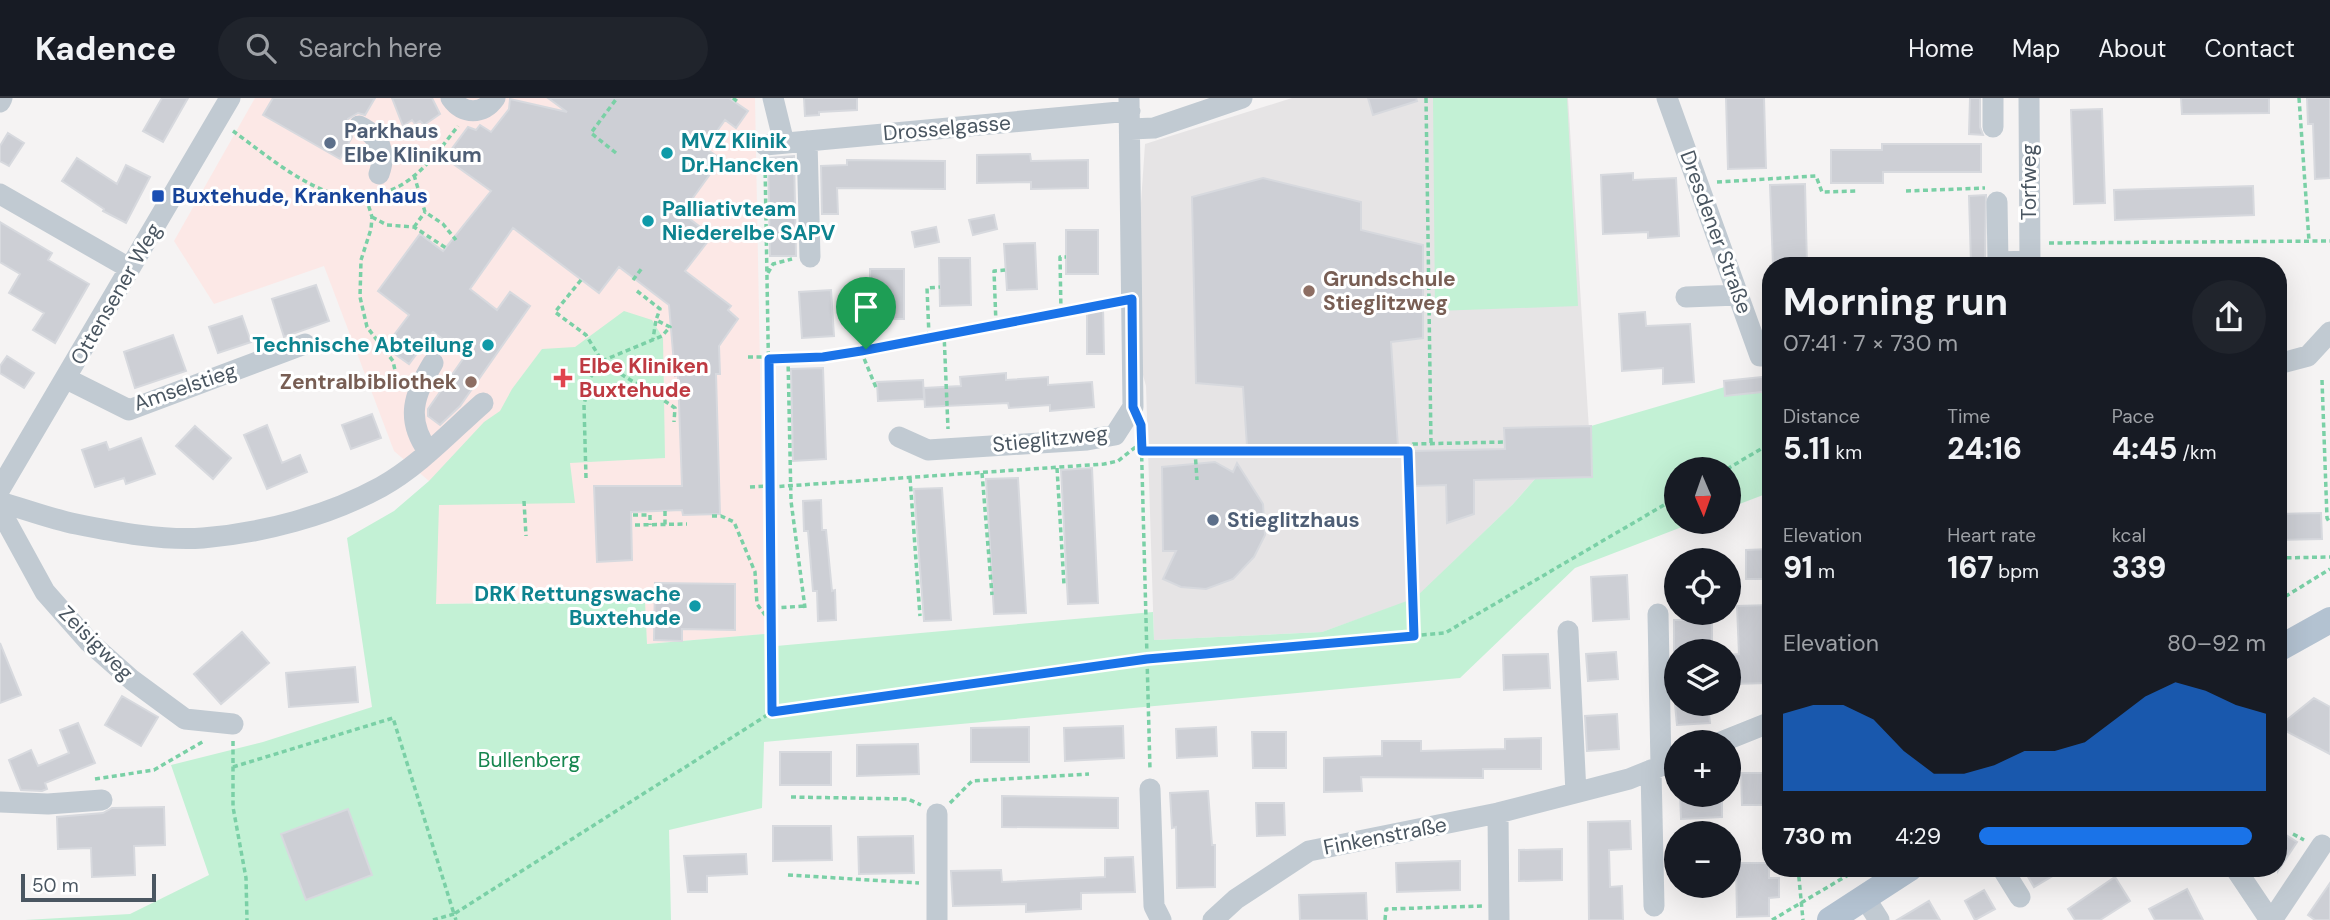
<!DOCTYPE html>
<meta charset="utf-8">
<style>
body{margin:0;font-family:"DM Sans",sans-serif;background:#20242c;color:#f1f3f6;height:100vh;display:flex;flex-direction:column;font-size:26px;white-space:nowrap}
*{box-sizing:border-box;margin:0}
p{font-size:23px;color:#9ea1a6}
.icon{flex:none;width:38px;height:38px;fill:none;stroke:currentColor;stroke-width:2;stroke-linecap:round;stroke-linejoin:round}
.map{position:relative;flex:1;overflow:hidden}
.sheet{position:absolute;left:1762px;top:159px;width:525px;height:620px;display:flex;flex-direction:column;background:#171b24;border-radius:28px;box-shadow:0 7px 28px #0002}
.sheet>*{flex:none}
.needle{width:46px;rotate:178deg}
.buttons{position:absolute;left:1664px;top:359px;display:grid;gap:14px}
.buttons a{display:grid;place-items:center;width:77px;height:77px;border-radius:50%;background:#171b24;box-shadow:0 7px 28px #0002;font-size:35px}
.scale{position:absolute;left:21px;bottom:18px;width:135px;box-sizing:border-box;padding-left:7px;border:4px solid #4a5661;border-top:0;font-size:19px;line-height:24px;white-space:nowrap;color:#4a5661;-webkit-text-stroke:5px #fff;paint-order:stroke}
.pin{position:absolute;display:grid;place-items:center;width:60px;height:60px;color:#fff;margin:-72px -30px;border-radius:50% 50% 50% 0;rotate:-45deg;box-shadow:0 0 7px #0007}
.pin .icon{rotate:45deg}
.round{display:grid;place-items:center;flex:none;width:74px;height:74px;border-radius:37px;background:#20242c}
.head{display:flex;align-items:center;justify-content:space-between;height:119px;padding:0 21px}
h1{font-size:38px;font-weight:800;line-height:52px}
.stats{display:grid;grid-template-columns:repeat(3,1fr);gap:10px;height:119px;padding:7px 21px}
.stats div{display:grid;align-content:center}
.stats b{font-size:30px;font-weight:800}
.stats small{font-size:19px;font-weight:400}
.stats p{font-size:19px}
.chart{height:196px;padding:14px 21px}
.chart p{display:flex;justify-content:space-between}
.chart svg{width:100%;height:126px;margin-top:7px;fill:#1a73e8;opacity:.7}
ul{padding:0 21px;list-style:none;font-size:23px}
li{display:grid;grid-template-columns:112px 84px 1fr;align-items:center;height:52px}
li i{height:18px;border-radius:9px;background:#1a73e8}
header{display:flex;align-items:center;gap:42px;box-sizing:border-box;height:98px;padding:0 35px;background:#171b24;border-bottom:2px solid #363941}
header strong{font-size:33px}
nav{display:flex;gap:38px;margin-inline-start:auto;font-size:24px}
.search{width:490px;height:63px;background:#20242c;display:flex;align-items:center;gap:18px;box-sizing:border-box;padding:0 24px;border-radius:38px;color:#9ea1a6;font-size:26px}
.map>svg:first-child{display:block}
.education{fill:#e6e4e5}
.medical{fill:#fce8e6}
.green{fill:#c3f1d5}
.building{fill:#cdcfd5;stroke:#d7d9de;stroke-width:2}
.lines{fill:none;stroke-linecap:round;stroke-linejoin:round}
.path{stroke:#7ad0a6;stroke-width:3.5;stroke-dasharray:5 3.5;stroke-linecap:butt}
.minor{stroke:#c1cad2;stroke-width:21}
.major{stroke:#b3c2d1;stroke-width:26}
.route-casing{stroke:#fff;stroke-width:14}
.route{stroke:#1a73e8;stroke-width:9}
.service-dot{fill:#5c6f8a;stroke:#fff;stroke-width:2.5}
.culture-dot{fill:#0f9aa8;stroke:#fff;stroke-width:2.5}
.transit-dot{fill:#1a4fb4;stroke:#fff;stroke-width:2.5}
.education-dot{fill:#8d6e63;stroke:#fff;stroke-width:2.5}
.health-dot{fill:#e0444e;stroke:#fff;stroke-width:2.5}
.labels{text-anchor:middle;stroke-width:6;stroke-linejoin:round;paint-order:stroke}
.street-label{font-size:21px;fill:#4a5661;stroke:#fff}
.service-label{font-size:21px;font-weight:bold;fill:#4e5e75;stroke:#fff;text-anchor:start}
.culture-label{font-size:21px;font-weight:bold;fill:#0d838f;stroke:#fff;text-anchor:start}
.transit-label{font-size:21px;font-weight:bold;fill:#164399;stroke:#fff;text-anchor:start}
.education-label{font-size:21px;font-weight:bold;fill:#785e54;stroke:#fff;text-anchor:start}
.health-label{font-size:21px;font-weight:bold;fill:#be3a42;stroke:#fff;text-anchor:start}
.park-label{font-size:21px;fill:#17864f;stroke:#fff}
</style>
<header>
<strong>Kadence</strong>
<div class="search"><svg class="icon" aria-label="search" viewBox="0 0 24 24"><circle cx="10" cy="10" r="6"/><path d="M15 15l6 6"/></svg>Search here</div>
<nav><a>Home</a><a>Map</a><a>About</a><a>Contact</a></nav>
</header>
<div class="map">
<svg width="2330" height="822" viewBox="0 0 2330 822">
<rect width="100%" height="100%" fill="#f5f3f3"/>
<path class="education" d="M 1292,0 L 1568,0 L 1592,379 L 1535,381 L 1513,406 L 1415,501 L 1322,534 L 1154,542 L 1146,288 L 1132,237 L 1145,46 Z"/>
<path class="medical" d="M 255,0 L 755,0 L 765,536 L 647,546 L 644,503 L 436,506 L 429,383 L 394,353 L 324,168 L 214,206 L 174,143 Z"/>
<path class="green" d="M 1433,0 L 1567,0 L 1578,208 L 1435,213 Z
M 624,213 L 652,222 L 663,240 L 665,360 L 570,365 L 575,405 L 439,407 L 436,506 L 645,503 L 647,546 L 765,536 L 765,549 L 1153,514 L 1154,542 L 1322,534 L 1415,500 L 1513,406 L 1535,381 L 1592,379 L 1591,328 L 1742,284 L 1771,283 L 1771,394 L 1729,410 L 1729,371 L 1676,371 L 1676,424 L 1695,424 L 1575,470 L 1460,580 L 764,644 L 762,710 L 669,732 L 671,822 L 25,822 L 130,816 L 209,777 L 171,667 L 263,644 L 372,609 L 347,440 L 394,413 L 429,383 L 484,324 L 500,313 L 512,291 L 542,251 L 575,249 Z"/>
<path class="building" d="M 162,0 L 188,0 L 163,44 L 143,33 Z
M 273,0 L 375,0 L 365,17 L 358,15 L 348,21 L 346,29 L 352,39 L 340,61 L 263,17 Z
M 392,0 L 432,0 L 440,16 L 424,27 L 420,23 L 415,26 L 412,22 L 403,28 Z
M 548,0 L 729,0 L 748,13 L 736,30 L 725,22 L 705,50 L 721,61 L 682,115 L 712,138 L 685,173 L 731,208 L 728,212 L 738,221 L 719,248 L 720,276 L 716,276 L 720,416 L 683,417 L 682,412 L 631,414 L 632,462 L 597,464 L 594,388 L 682,388 L 678,277 L 675,278 L 669,207 L 619,169 L 599,195 L 513,130 L 470,191 L 497,212 L 510,194 L 530,208 L 460,308 L 440,327 L 428,318 L 428,311 L 465,258 L 433,234 L 409,266 L 385,249 L 409,217 L 378,193 L 420,136 L 443,153 L 491,93 L 445,60 L 468,29 L 476,32 L 480,27 L 491,34 L 509,11 L 510,1 L 567,14 Z
M 804,0 L 857,0 L 857,12 L 819,14 L 819,17 L 805,18 Z
M 1368,0 L 1416,0 L 1417,3 L 1373,17 Z
M 1726,0 L 1764,0 L 1766,70 L 1728,71 Z
M 1970,0 L 1980,0 L 1980,29 L 1983,37 L 1969,36 Z
M 2181,0 L 2269,0 L 2269,15 L 2182,16 Z
M 2307,0 L 2330,0 L 2330,80 L 2315,81 L 2313,26 L 2308,26 Z
M 2102,11 L 2105,105 L 2074,106 L 2071,12 Z
M 8,35 L 24,45 L 9,68 L 0,63 L 0,48 Z
M 1882,46 L 1981,46 L 1981,74 L 1883,74 L 1883,85 L 1831,85 L 1831,52 L 1882,52 Z
M 1030,56 L 1031,63 L 1088,62 L 1088,90 L 1031,91 L 1031,84 L 977,85 L 977,57 Z
M 794,58 L 796,158 L 770,158 L 768,60 Z
M 77,60 L 117,86 L 126,67 L 150,79 L 126,125 L 103,113 L 104,111 L 62,83 Z
M 847,62 L 945,63 L 945,91 L 837,90 L 838,116 L 822,116 L 821,68 L 847,67 Z
M 1633,75 L 1633,82 L 1676,80 L 1679,138 L 1648,140 L 1648,134 L 1603,136 L 1601,77 Z
M 1263,80 L 1361,104 L 1361,132 L 1423,147 L 1423,240 L 1391,244 L 1398,349 L 1247,348 L 1243,289 L 1196,285 L 1192,99 Z
M 1805,86 L 1807,168 L 1773,168 L 1770,87 Z
M 2253,88 L 2254,117 L 2115,122 L 2114,92 Z
M 1986,97 L 1985,165 L 1971,166 L 1969,98 Z
M 994,117 L 997,131 L 973,137 L 969,122 Z
M 0,124 L 52,155 L 48,162 L 89,186 L 55,245 L 33,232 L 44,215 L 9,195 L 20,176 L 0,164 Z
M 936,129 L 939,144 L 915,149 L 912,134 Z
M 1066,132 L 1098,132 L 1098,176 L 1066,176 Z
M 1035,145 L 1037,191 L 1007,192 L 1004,146 Z
M 939,160 L 970,160 L 971,207 L 940,208 Z
M 870,171 L 904,171 L 904,221 L 870,221 Z
M 316,187 L 329,223 L 284,239 L 272,201 Z
M 831,192 L 834,238 L 802,240 L 799,194 Z
M 1103,209 L 1104,256 L 1087,256 L 1087,210 Z
M 1645,214 L 1646,228 L 1690,226 L 1694,284 L 1663,286 L 1663,270 L 1622,273 L 1619,216 Z
M 242,218 L 251,244 L 218,255 L 209,229 Z
M 173,237 L 186,273 L 135,290 L 124,254 Z
M 7,258 L 34,275 L 24,290 L 0,275 L 0,268 Z
M 823,270 L 826,361 L 793,363 L 791,271 Z
M 1006,275 L 1006,282 L 1048,279 L 1048,287 L 1092,284 L 1094,309 L 1050,313 L 1050,307 L 1009,310 L 1008,305 L 925,309 L 924,290 L 961,288 L 960,279 Z
M 1771,278 L 1771,293 L 1725,298 L 1724,283 Z
M 923,282 L 924,301 L 878,303 L 877,284 Z
M 372,316 L 381,340 L 351,351 L 342,327 Z
M 267,327 L 282,365 L 300,357 L 307,374 L 267,391 L 244,337 Z
M 195,328 L 231,360 L 213,381 L 176,348 Z
M 1591,328 L 1592,379 L 1474,382 L 1474,416 L 1447,425 L 1446,387 L 1414,388 L 1413,353 L 1505,351 L 1504,330 Z
M 141,340 L 155,376 L 126,386 L 124,380 L 95,389 L 82,352 L 106,344 L 109,352 Z
M 1215,364 L 1233,374 L 1237,365 L 1263,406 L 1265,437 L 1254,459 L 1233,481 L 1206,491 L 1181,489 L 1163,481 L 1176,453 L 1163,453 L 1162,369 Z
M 1092,370 L 1098,505 L 1068,506 L 1061,372 Z
M 1018,380 L 1026,515 L 994,516 L 986,381 Z
M 942,390 L 951,522 L 924,523 L 914,391 Z
M 821,402 L 822,432 L 826,432 L 832,493 L 835,492 L 836,522 L 818,523 L 817,493 L 813,493 L 808,433 L 804,433 L 803,403 Z
M 2321,415 L 2322,441 L 2278,442 L 2278,416 Z
M 1771,451 L 1771,481 L 1746,481 L 1746,452 Z
M 1627,477 L 1629,521 L 1593,523 L 1591,479 Z
M 655,485 L 735,486 L 735,532 L 682,531 L 682,543 L 654,542 Z
M 1771,507 L 1771,585 L 1729,586 L 1729,557 L 1739,556 L 1737,508 Z
M 1674,522 L 1712,522 L 1712,553 L 1674,553 Z
M 242,534 L 269,565 L 221,606 L 194,576 Z
M 0,545 L 21,597 L 0,605 Z
M 1616,554 L 1618,581 L 1588,583 L 1586,556 Z
M 1548,556 L 1550,590 L 1504,592 L 1503,557 Z
M 355,569 L 358,604 L 289,609 L 286,575 Z
M 122,598 L 158,619 L 141,648 L 105,627 Z
M 2314,600 L 2330,609 L 2330,656 L 2278,629 Z
M 1675,606 L 1708,606 L 1710,625 L 1677,627 Z
M 1617,616 L 1619,651 L 1587,653 L 1585,618 Z
M 78,625 L 95,665 L 45,685 L 47,691 L 42,693 L 21,692 L 9,662 L 31,652 L 38,668 L 69,655 L 60,632 Z
M 1123,628 L 1124,660 L 1065,663 L 1064,630 Z
M 1029,629 L 1029,664 L 971,664 L 971,630 Z
M 1216,629 L 1217,658 L 1177,660 L 1176,631 Z
M 1252,634 L 1286,634 L 1286,670 L 1253,670 Z
M 1541,640 L 1541,671 L 1483,671 L 1483,680 L 1361,679 L 1362,693 L 1324,694 L 1324,660 L 1382,658 L 1382,643 L 1421,643 L 1421,653 L 1505,651 L 1505,641 Z
M 918,646 L 919,676 L 857,678 L 857,647 Z
M 780,654 L 831,654 L 831,687 L 780,687 Z
M 1741,675 L 1768,675 L 1771,707 L 1742,707 Z
M 1208,693 L 1212,747 L 1215,747 L 1215,789 L 1177,790 L 1176,729 L 1172,730 L 1170,695 Z
M 1680,696 L 1722,696 L 1722,719 L 1681,721 Z
M 1002,698 L 1118,700 L 1118,730 L 1002,729 Z
M 1256,705 L 1284,705 L 1285,737 L 1257,738 Z
M 164,709 L 165,747 L 134,748 L 135,777 L 92,779 L 91,750 L 58,751 L 57,719 L 103,715 L 112,710 Z
M 348,711 L 372,777 L 306,802 L 281,736 Z
M 1630,723 L 1631,751 L 1609,752 L 1610,789 L 1622,788 L 1623,822 L 1589,822 L 1588,724 Z
M 773,728 L 831,728 L 832,762 L 773,763 Z
M 2278,732 L 2297,744 L 2278,773 Z
M 913,738 L 914,775 L 859,776 L 858,739 Z
M 1562,751 L 1562,782 L 1519,783 L 1519,752 Z
M 746,756 L 747,776 L 707,778 L 707,794 L 688,794 L 684,758 Z
M 1133,759 L 1135,794 L 1081,795 L 1081,811 L 1026,814 L 1026,806 L 953,808 L 951,773 L 1001,772 L 1002,784 L 1105,779 L 1105,760 Z
M 1460,763 L 1460,792 L 1397,794 L 1396,765 Z
M 1736,765 L 1769,765 L 1769,780 L 1779,780 L 1779,799 L 1769,800 L 1769,818 L 1737,819 Z
M 2023,770 L 2066,770 L 2034,789 Z
M 2115,779 L 2130,803 L 2100,822 L 2075,822 L 2068,811 Z
M 2330,785 L 2330,822 L 2315,822 L 2308,817 Z
M 2187,791 L 2203,822 L 2155,822 L 2149,811 Z
M 1984,792 L 1995,811 L 1975,822 L 1965,803 Z
M 1366,795 L 1367,822 L 1300,822 L 1299,797 Z
M 1929,803 L 1940,822 L 1897,822 Z"/>
<g class="lines">
<path class="path" d="M 733,0 L 738,4
M 1426,0 L 1431,345
M 2299,0 L 2309,143
M 233,33 C 271,60 331,115 381,96
M 616,55 L 591,35 L 617,0
M 414,77 L 425,114 L 443,126 L 456,142
M 1717,84 L 1816,78 L 1822,94 L 1858,93
M 391,92 C 419,81 440,51 458,28
M 1906,93 L 1985,90
M 370,100 L 368,106 L 372,119 L 371,131 L 361,162 L 360,199 L 367,229 L 393,263 L 399,291
M 372,119 L 387,127 L 414,129 L 446,150
M 414,129 L 425,114
M 2049,145 L 2330,143
M 768,175 L 773,166 L 792,161
M 581,182 L 555,214 L 586,237 L 602,263 L 662,238 L 670,229 L 656,222 L 653,241
M 633,182 L 642,170
M 637,193 L 660,211 L 656,222
M 1061,214 L 1060,159 L 1066,159
M 996,226 L 994,173 L 1005,172
M 944,235 L 948,331
M 929,238 L 927,190 L 940,189
M 866,251 L 864,208 L 870,207
M 861,253 L 877,292
M 748,259 L 769,259
M 788,260 L 791,403 L 805,510
M 769,261 L 823,259 L 861,253 L 1113,204
M 2322,282 L 2327,420 L 2330,425
M 1141,333 L 1150,672
M 1142,353 L 1408,353 L 1414,538
M 1195,353 L 1197,382
M 1408,353 L 1413,346 L 1505,344
M 1057,370 L 1064,487
M 1727,371 L 1771,345
M 982,375 L 992,497
M 586,380 L 584,307 L 590,280 L 602,263 C 626,281 651,293 675,310 L 674,324
M 910,380 L 920,518
M 750,389 L 770,388
M 771,389 L 1104,366 L 1118,363 L 1142,344
M 524,403 L 526,438
M 665,413 L 665,427
M 633,417 L 650,417 L 650,427
M 712,418 L 721,418 L 734,424 L 755,474 L 757,506 L 771,525
M 635,427 L 687,426
M 2278,460 L 2330,459
M 2278,503 L 2330,471
M 773,510 L 805,508
M 772,614 L 1147,561 L 1445,535 L 1676,400
M 233,643 L 233,709 L 246,780 L 247,822
M 233,669 L 393,620 L 454,816 L 772,614 L 773,527 L 765,65
M 95,681 L 154,672 L 204,643
M 791,699 L 908,701 L 921,707
M 950,705 L 972,683 L 1089,676
M 2293,736 L 2304,742
M 2278,768 L 2280,765
M 1798,770 L 1803,822
M 1931,776 L 1941,770
M 788,777 L 919,785
M 433,822 L 454,816 L 456,822
M 1385,822 L 1386,811 L 1482,808
M 1772,822 L 1860,770"/>
<path class="minor" d="M 451,0 C 463,17 483,17 495,0
M 773,0 L 784,45
M 1667,0 L 1760,258 L 1771,258
M 2029,0 L 2030,168
M 0,4 L 2,0
M 359,28 C 380,38 387,54 379,76
M 1993,29 L 1993,0
M 1131,31 L 1154,30 L 1242,0
M 807,43 L 810,159
M 765,47 L 1130,13
M 0,96 L 129,170
M 1997,104 L 1998,164 L 2030,163
M 1686,199 L 1738,197
M 2278,266 L 2308,258 L 2330,234
M 67,281 L 129,312 L 305,246
M 899,339 L 928,352 L 1087,342 L 1115,337 L 1133,309 L 1129,0
M 428,353 C 405,321 414,296 433,265
M 0,391 L 230,0
M 0,404 C 25,411 51,421 76,426 C 116,434 163,443 203,440 C 263,435 328,418 381,389 C 419,368 451,333 483,305
M 0,412 L 45,494 L 89,544 L 132,582 L 185,621 L 233,626
M 1658,516 L 1661,668
M 1568,533 L 1576,695
M 1721,644 L 1771,624
M 1651,672 L 1654,808
M 1150,691 L 1154,808 L 1161,822
M 0,704 L 48,706 L 102,702
M 1498,715 L 1499,822
M 2002,770 L 2020,799
M 2235,770 L 2270,822
M 1865,800 L 1879,822
M 937,822 L 937,716
M 1213,822 L 1236,801 L 1309,753 L 1498,715 L 1629,681 L 1676,662
M 2272,822 L 2322,747"/>
<path class="major" d="M 2278,551 L 2330,522
M 1830,822 L 1910,770"/>
</g>
<g class="lines">
<defs>
<path id="route" d="M 1132,201 L 1133,309 L 1141,327 L 1142,353 L 1408,353 L 1414,538 L 1147,561 L 772,614 L 769,261 L 823,259 L 861,253 Z"/>
</defs>
<use href="#route" class="route-casing"/>
<use href="#route" class="route"/>
</g>
<g class="service-dot">
<circle cx="330" cy="45" r="7"/>
<circle cx="1213" cy="422" r="7"/>
</g>
<g class="culture-dot">
<circle cx="667" cy="55" r="7"/>
<circle cx="648" cy="123" r="7"/>
<circle cx="488" cy="247" r="7"/>
<circle cx="695" cy="508" r="7"/>
</g>
<rect class="transit-dot" x="151" y="91" width="14" height="14" rx="3.5"/>
<g class="education-dot">
<circle cx="1309" cy="193" r="7"/>
<circle cx="471" cy="284" r="7"/>
</g>
<path class="health-dot" d="M559.5 269.5h7v7h7v7h-7v7h-7v-7h-7v-7h7z"/>
<g class="labels">
<g class="street-label">
<text transform="translate(947 30) rotate(-5)" y="7">Drosselgasse</text>
<text transform="translate(2029 84) rotate(-90)" y="7">Torfweg</text>
<text transform="translate(1716 134) rotate(70)" y="7">Dresdener Straße</text>
<text transform="translate(116 196) rotate(-60)" y="7">Ottensener Weg</text>
<text transform="translate(185 289) rotate(-19)" y="7">Amselstieg</text>
<text transform="translate(1050 341) rotate(-6)" y="7">Stieglitzweg</text>
<text transform="translate(96 545) rotate(45)" y="7">Zeisigweg</text>
<text transform="translate(1385 738) rotate(-11)" y="7">Finkenstraße</text>
</g>
<g class="service-label">
<text x="344" y="40">Parkhaus<tspan x="344" dy="24">Elbe Klinikum</tspan></text>
<text x="1227" y="429">Stieglitzhaus</text>
</g>
<g class="culture-label">
<text x="681" y="50">MVZ Klinik<tspan x="681" dy="24">Dr.Hancken</tspan></text>
<text x="662" y="118">Palliativteam<tspan x="662" dy="24">Niederelbe SAPV</tspan></text>
<text x="474" y="254" text-anchor="end">Technische Abteilung</text>
<text x="681" y="503" text-anchor="end">DRK Rettungswache<tspan x="681" dy="24">Buxtehude</tspan></text>
</g>
<g class="transit-label">
<text x="172" y="105">Buxtehude, Krankenhaus</text>
</g>
<g class="education-label">
<text x="1323" y="188">Grundschule<tspan x="1323" dy="24">Stieglitzweg</tspan></text>
<text x="457" y="291" text-anchor="end">Zentralbibliothek</text>
</g>
<g class="health-label">
<text x="579" y="275">Elbe Kliniken<tspan x="579" dy="24">Buxtehude</tspan></text>
</g>
<g class="park-label">
<text x="529" y="669">Bullenberg</text>
</g>
</g>
</svg>
<div class="buttons">
<a><svg class="needle" viewBox="-14 -14 28 28"><path d="M0-13l5 13h-10z" fill="#e53935"/><path d="M0 13l5-13h-10z" fill="#9ea1a6"/></svg></a>
<a><svg class="icon" aria-label="locate" viewBox="0 0 24 24"><circle cx="12" cy="12" r="6"/><path d="M12 2v4M12 18v4M2 12h4M18 12h4"/></svg></a>
<a><svg class="icon" aria-label="layers" viewBox="0 0 24 24"><path d="M12 4l9 5-9 5-9-5zM3 14l9 5 9-5"/></svg></a>
<a>+</a>
<a>−</a>
</div>
<div class="scale">50 m</div>
<div class="pin" style="left:866px;top:251px;background:#1e9e55"><svg class="icon" aria-label="arrive" viewBox="0 0 24 24"><path d="M6 21V4h12l-3 4 3 4H6"/></svg></div>
<section class="sheet">
<div class="head"><div><h1>Morning run</h1><p>07:41 · 7 × 730 m</p></div><a class="round"><svg class="icon" aria-label="share" viewBox="0 0 24 24"><path d="M12 15V3M7 8l5-5 5 5M5 13v7h14v-7"/></svg></a></div>
<div class="stats">
<div><p>Distance</p><b>5.11<small> km</small></b></div>
<div><p>Time</p><b>24:16</b></div>
<div><p>Pace</p><b>4:45<small> /km</small></b></div>
</div>
<div class="stats">
<div><p>Elevation</p><b>91<small> m</small></b></div>
<div><p>Heart rate</p><b>167<small> bpm</small></b></div>
<div><p>kcal</p><b>339</b></div>
</div>
<div class="chart"><p><span>Elevation</span>80–92 m</p>
<svg viewBox="0 0 160 44" preserveAspectRatio="none"><path d="M0 44V17L10 14L20 14L30 19L40 30L50 38L60 38L70 35L80 30L90 30L100 27L110 19L120 11L130 6L140 9L150 14L160 17V44z"/></svg>
</div>
<ul>
<li><b>730 m</b>4:29<i style="width:95%"></i></li>
</ul>
</section>
</div>
